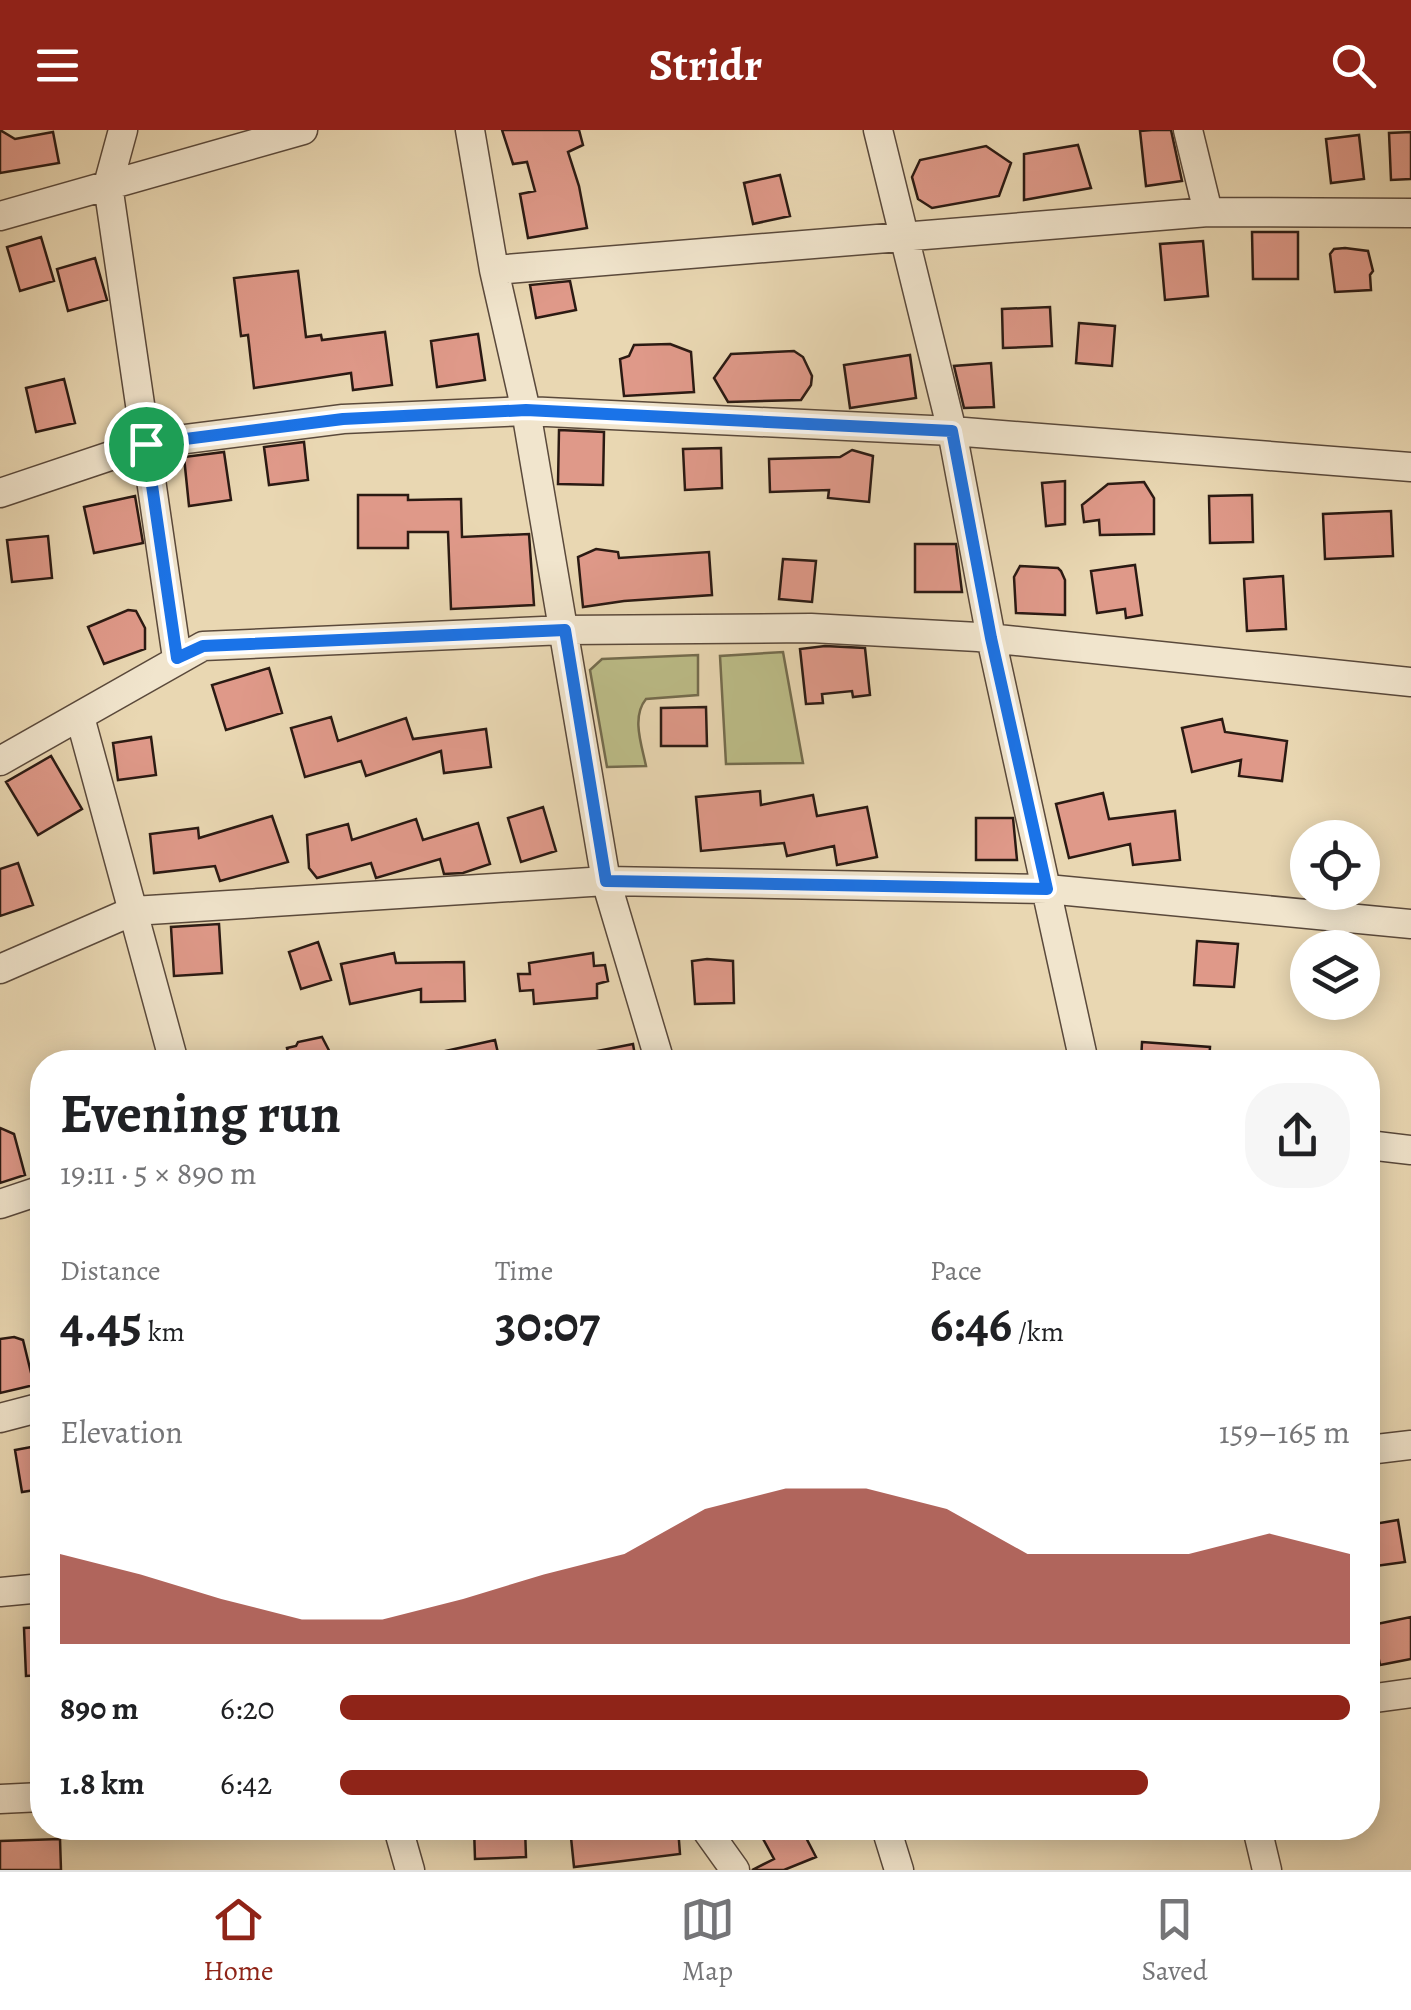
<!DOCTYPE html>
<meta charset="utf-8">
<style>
body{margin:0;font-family:Alegreya,serif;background:#f6f6f6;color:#202124;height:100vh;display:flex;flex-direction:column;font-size:38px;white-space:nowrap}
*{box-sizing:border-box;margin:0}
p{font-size:32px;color:#757577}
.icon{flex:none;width:55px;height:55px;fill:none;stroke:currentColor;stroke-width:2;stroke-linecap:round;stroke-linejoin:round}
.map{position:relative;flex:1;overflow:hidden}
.details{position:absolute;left:30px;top:920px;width:1350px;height:790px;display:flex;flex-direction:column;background:#fff;border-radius:40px;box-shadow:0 5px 25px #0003}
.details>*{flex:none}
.fabs{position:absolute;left:1290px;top:690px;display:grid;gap:20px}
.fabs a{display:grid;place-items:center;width:90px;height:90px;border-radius:50%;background:#fff;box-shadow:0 5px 25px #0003;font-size:50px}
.pin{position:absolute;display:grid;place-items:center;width:85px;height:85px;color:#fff;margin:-42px;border:5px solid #fff;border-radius:50%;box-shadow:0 2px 10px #0007}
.round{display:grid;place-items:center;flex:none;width:105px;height:105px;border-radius:40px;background:#f6f6f6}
.headline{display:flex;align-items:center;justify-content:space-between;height:170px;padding:0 30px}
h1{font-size:55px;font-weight:700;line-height:75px}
.figures{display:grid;grid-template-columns:repeat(3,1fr);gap:15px;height:170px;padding:10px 30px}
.figures div{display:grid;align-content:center}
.figures b{font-size:50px;font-weight:700}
.figures small{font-size:28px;font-weight:400}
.figures p{font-size:28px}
.chart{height:280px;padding:20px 30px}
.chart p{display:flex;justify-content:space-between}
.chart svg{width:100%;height:180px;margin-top:10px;fill:#8f2418;opacity:.7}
ul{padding:0 30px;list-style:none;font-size:32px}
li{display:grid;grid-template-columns:160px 120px 1fr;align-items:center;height:75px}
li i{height:25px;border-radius:12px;background:#8f2418}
header{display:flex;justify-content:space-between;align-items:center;height:130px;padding:0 30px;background:#8f2418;color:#fff;font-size:45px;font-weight:700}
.tabs{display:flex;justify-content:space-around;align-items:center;height:140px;border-top:2px solid #e0e0e0;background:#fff;font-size:28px;color:#757577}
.tabs a{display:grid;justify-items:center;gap:5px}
.tabs .current{color:#8f2418}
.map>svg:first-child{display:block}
.green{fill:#bcbd88;stroke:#746c4e;stroke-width:2.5}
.building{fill:#df9989;stroke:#2b1a13;stroke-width:2.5}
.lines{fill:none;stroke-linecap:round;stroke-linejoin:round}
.minor-casing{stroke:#5a493b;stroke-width:31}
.minor{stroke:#f1e5cd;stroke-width:28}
.route-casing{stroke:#fff;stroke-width:20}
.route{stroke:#1a73e8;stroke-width:12}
</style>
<header><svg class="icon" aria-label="menu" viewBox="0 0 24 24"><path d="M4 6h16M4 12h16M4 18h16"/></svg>Stridr<svg class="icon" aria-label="search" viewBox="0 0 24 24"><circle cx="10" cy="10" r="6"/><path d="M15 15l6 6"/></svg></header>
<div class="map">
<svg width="1411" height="1740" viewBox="0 0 1411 1740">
<rect width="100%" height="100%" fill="#e9d7b2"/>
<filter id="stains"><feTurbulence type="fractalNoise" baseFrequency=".002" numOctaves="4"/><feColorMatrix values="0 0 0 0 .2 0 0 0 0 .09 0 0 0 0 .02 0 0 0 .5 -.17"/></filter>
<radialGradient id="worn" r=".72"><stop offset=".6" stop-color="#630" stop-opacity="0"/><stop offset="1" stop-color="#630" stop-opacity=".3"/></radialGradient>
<path class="green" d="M 783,522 L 803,633 L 726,634 L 720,526 Z
M 698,525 L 698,565 L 646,569 C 631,587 642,616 646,636 L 607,637 L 590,540 L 602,529 Z"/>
<path class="building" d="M 0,0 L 15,9 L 53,2 L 59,33 L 0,43 Z
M 502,0 L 579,0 L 583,15 L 568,22 L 579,56 L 587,98 L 528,108 L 520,64 L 535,61 L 527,32 L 513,34 Z
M 1152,0 L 1171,0 L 1182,51 L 1146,56 L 1140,1 Z
M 1411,2 L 1411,49 L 1391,50 L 1389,3 Z
M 1359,5 L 1364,49 L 1331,53 L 1326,9 Z
M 1078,15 L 1091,58 L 1024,70 L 1024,24 Z
M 986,16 L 1011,33 L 999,66 L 932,78 L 918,69 L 912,47 L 920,30 Z
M 780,45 L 790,86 L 753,94 L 744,53 Z
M 1252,102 L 1298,102 L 1298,149 L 1253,149 Z
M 41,107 L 54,151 L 20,161 L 7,117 Z
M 1203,111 L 1208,166 L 1165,170 L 1160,114 Z
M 1345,118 L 1368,121 L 1373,141 L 1370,145 L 1371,160 L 1335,162 L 1330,124 L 1334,119 Z
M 95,128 L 107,170 L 68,181 L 57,139 Z
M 298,141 L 306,207 L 321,205 L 322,210 L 385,202 L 392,255 L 353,260 L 351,243 L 254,258 L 248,205 L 241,206 L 234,148 Z
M 570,151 L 576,180 L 536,188 L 530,155 Z
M 1050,177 L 1052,216 L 1003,218 L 1002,179 Z
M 1079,193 L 1115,196 L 1112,236 L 1076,233 Z
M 478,204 L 485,250 L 437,257 L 431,211 Z
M 670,214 L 691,222 L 694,262 L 624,266 L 620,229 L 629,226 L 634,215 Z
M 794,221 L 803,227 L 812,246 L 811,255 L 801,270 L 728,272 L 714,248 L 731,224 Z
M 910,225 L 916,268 L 850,278 L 844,235 Z
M 991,233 L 994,277 L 964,278 L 954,236 Z
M 64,249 L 75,293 L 36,302 L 26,258 Z
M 559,300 L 604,302 L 603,355 L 558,354 Z
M 304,312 L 308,350 L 269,355 L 264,317 Z
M 721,318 L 722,358 L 685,360 L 683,319 Z
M 852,320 L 873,326 L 869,372 L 828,368 L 829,360 L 770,362 L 769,329 L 840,327 Z
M 224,322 L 231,370 L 189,376 L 184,327 Z
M 1065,351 L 1065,394 L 1046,396 L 1042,353 Z
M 1144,352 L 1154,368 L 1154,404 L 1100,405 L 1099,390 L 1084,392 L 1082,375 L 1108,354 Z
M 358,365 L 408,365 L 408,370 L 461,369 L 462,407 L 529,404 L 534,475 L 451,479 L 448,402 L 408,402 L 408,418 L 358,418 Z
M 1252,365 L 1253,412 L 1210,413 L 1209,366 Z
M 135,366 L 143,413 L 94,423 L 84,377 Z
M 1391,381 L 1393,426 L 1325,429 L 1323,384 Z
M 48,406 L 52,448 L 12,452 L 7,410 Z
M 915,414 L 956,414 L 962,462 L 915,462 Z
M 596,419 L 618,422 L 619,428 L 709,422 L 712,465 L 624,471 L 583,477 L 578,427 Z
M 783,429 L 816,431 L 812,472 L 779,469 Z
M 1135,435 L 1142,485 L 1126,488 L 1125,479 L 1097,483 L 1091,441 Z
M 1020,436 L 1058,438 L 1061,441 L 1065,450 L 1065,485 L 1016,483 L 1014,447 Z
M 1283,446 L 1286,499 L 1247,501 L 1244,449 Z
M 128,480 L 136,481 L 145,498 L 145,519 L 104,534 L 88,497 Z
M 825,516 L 865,518 L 870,565 L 853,567 L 852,561 L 822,564 L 823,573 L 806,574 L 800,519 Z
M 269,538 L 282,583 L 226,600 L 212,555 Z
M 706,577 L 707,616 L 661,616 L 661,578 Z
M 331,587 L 338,611 L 406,588 L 413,609 L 486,599 L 491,637 L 444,643 L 441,621 L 366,646 L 361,631 L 305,647 L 291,598 Z
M 1222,589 L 1225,602 L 1287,611 L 1282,651 L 1239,646 L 1241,630 L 1192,642 L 1182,598 Z
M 151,607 L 156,645 L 118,650 L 113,613 Z
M 51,626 L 82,679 L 38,705 L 6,652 Z
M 760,661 L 761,675 L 813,665 L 817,686 L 867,677 L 877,727 L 837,735 L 834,716 L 787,726 L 784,713 L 701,721 L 696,667 Z
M 1103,663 L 1109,689 L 1175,681 L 1180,730 L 1133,735 L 1130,714 L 1069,728 L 1056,674 Z
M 543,677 L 556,721 L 521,732 L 508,688 Z
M 272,686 L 288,732 L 220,751 L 215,736 L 154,743 L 150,704 L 198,698 L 199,708 Z
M 976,688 L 1013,688 L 1017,730 L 976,730 Z
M 416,689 L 423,710 L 478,693 L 490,734 L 463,743 L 444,744 L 440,729 L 376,748 L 371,733 L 317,748 L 309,738 L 307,705 L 348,694 L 352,710 Z
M 18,733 L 33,775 L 0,786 L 0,739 Z
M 219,794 L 222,843 L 174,846 L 171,797 Z
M 1197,811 L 1238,814 L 1234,857 L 1194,855 Z
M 318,812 L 331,850 L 301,859 L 289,822 Z
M 394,823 L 396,833 L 464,832 L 465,871 L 421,872 L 421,859 L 350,874 L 341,834 Z
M 593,823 L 594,836 L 605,835 L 608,851 L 597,854 L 597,868 L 534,874 L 533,860 L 520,861 L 518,844 L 530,844 L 529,833 Z
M 707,829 L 733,831 L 734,873 L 695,874 L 692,831 Z
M 322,907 L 335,932 L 290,932 L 287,918 L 296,916 L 298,912 Z
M 495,910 L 500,932 L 424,932 L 423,926 Z
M 1142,912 L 1210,917 L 1209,932 L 1141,932 Z
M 633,914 L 636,932 L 578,932 L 577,925 Z
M 0,998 L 14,1004 L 25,1045 L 0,1053 Z
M 14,1207 L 23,1210 L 34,1255 L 0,1263 L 0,1209 Z
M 42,1315 L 42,1359 L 22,1362 L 15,1320 Z
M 1398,1390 L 1405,1432 L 1368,1437 L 1368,1395 Z
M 1411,1487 L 1411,1529 L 1380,1535 L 1372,1495 Z
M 42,1497 L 42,1545 L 26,1546 L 24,1498 Z
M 474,1698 L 525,1698 L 526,1727 L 475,1729 Z
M 570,1698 L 678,1698 L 680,1724 L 574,1737 Z
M 770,1698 L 801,1698 L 816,1727 L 784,1740 L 752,1740 L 774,1729 L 762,1707 Z
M 60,1709 L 61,1740 L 0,1740 L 0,1711 Z"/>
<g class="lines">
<defs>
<path id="minor" d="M 123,0 L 108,55 L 177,528
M 470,0 L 494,140 L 526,281 L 606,751 L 660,932
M 878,0 L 952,301 L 991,508 L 1084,932
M 1188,0 L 1208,82
M 0,86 L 303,0
M 494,140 L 1208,82 L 1411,83
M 0,363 L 146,314 L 343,289 L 526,281 L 952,301 L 1411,337
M 80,587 L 174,932
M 0,631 L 203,516 L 565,500 L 811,498 L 978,507 L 1411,552
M 0,839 L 133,781 L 606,751 L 1047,759 L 1411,794
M 1368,1015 L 1411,1020
M 0,1074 L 42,1060
M 0,1288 L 42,1277
M 1368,1320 L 1411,1315
M 0,1462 L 42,1458
M 1368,1569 L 1411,1563
M 0,1669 L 42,1667
M 398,1698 L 410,1740
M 705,1698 L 735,1740
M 886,1698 L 899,1740
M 1257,1698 L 1267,1740"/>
</defs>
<use href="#minor" class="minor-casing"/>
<use href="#minor" class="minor"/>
</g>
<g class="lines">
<defs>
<path id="route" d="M 526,280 L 952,301 L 991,508 L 1047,759 L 606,751 L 565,500 L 203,516 L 177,528 L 146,314 L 343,289 Z"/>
</defs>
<use href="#route" class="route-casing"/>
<use href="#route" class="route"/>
</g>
<rect width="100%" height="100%" filter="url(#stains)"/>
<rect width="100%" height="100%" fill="url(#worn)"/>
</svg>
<div class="fabs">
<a><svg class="icon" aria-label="locate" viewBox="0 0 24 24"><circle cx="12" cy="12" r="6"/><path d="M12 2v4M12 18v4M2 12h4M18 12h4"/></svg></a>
<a><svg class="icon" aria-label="layers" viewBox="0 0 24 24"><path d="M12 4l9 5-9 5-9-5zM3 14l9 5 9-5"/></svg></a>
</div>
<div class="pin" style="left:146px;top:314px;background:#1e9e55"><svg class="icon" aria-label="arrive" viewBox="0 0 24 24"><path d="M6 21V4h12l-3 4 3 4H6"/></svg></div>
<section class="details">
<div class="headline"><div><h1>Evening run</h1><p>19:11 · 5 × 890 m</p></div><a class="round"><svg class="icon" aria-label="share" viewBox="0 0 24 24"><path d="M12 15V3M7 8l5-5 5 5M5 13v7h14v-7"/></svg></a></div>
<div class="figures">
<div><p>Distance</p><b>4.45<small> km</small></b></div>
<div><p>Time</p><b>30:07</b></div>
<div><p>Pace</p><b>6:46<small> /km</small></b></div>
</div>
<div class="chart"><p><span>Elevation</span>159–165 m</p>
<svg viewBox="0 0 160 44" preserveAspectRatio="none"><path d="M0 44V22L10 27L20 33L30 38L40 38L50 33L60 27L70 22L80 11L90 6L100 6L110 11L120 22L130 22L140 22L150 17L160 22V44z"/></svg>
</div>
<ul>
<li><b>890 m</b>6:20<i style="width:100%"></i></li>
<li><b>1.8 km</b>6:42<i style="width:80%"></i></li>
</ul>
</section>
</div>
<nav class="tabs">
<a class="current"><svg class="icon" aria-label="home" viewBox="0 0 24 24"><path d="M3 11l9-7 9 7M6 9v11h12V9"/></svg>Home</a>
<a><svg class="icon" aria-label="map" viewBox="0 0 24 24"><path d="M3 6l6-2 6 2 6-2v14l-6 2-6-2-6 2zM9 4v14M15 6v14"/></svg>Map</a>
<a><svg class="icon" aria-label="saved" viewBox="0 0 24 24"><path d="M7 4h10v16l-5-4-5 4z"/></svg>Saved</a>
</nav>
